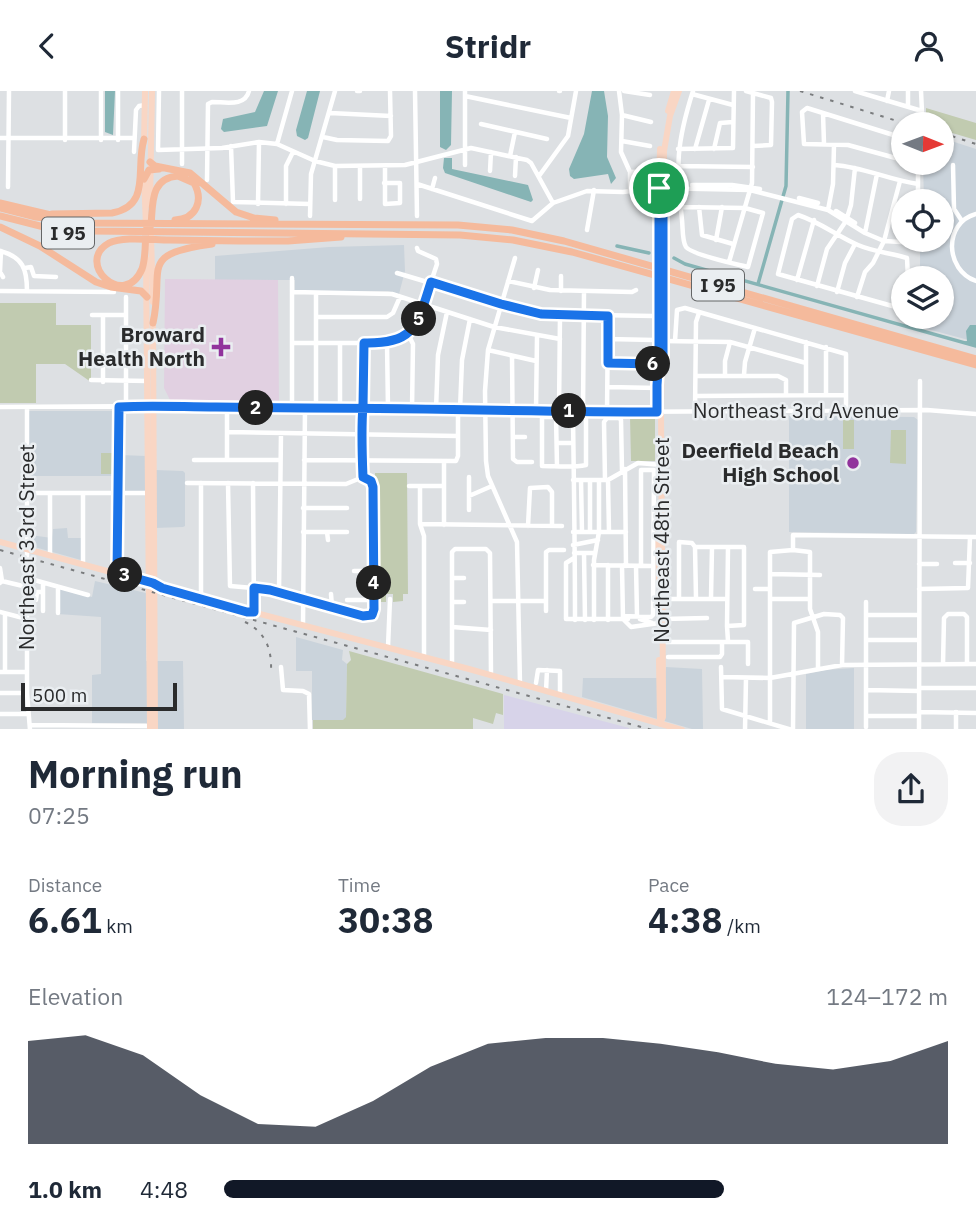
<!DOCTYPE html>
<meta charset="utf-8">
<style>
body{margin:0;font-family:"IBM Plex Sans",sans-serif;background:#f2f2f3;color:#1f2937;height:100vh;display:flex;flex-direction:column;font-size:26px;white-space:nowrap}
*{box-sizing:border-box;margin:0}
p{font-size:23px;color:#747a83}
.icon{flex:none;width:38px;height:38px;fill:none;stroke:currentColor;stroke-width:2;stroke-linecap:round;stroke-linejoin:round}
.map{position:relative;height:638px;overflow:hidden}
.details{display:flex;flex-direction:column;background:#fff;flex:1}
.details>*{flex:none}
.needle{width:46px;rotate:91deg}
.buttons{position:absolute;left:891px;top:21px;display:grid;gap:14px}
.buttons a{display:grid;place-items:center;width:63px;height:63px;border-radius:50%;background:#fff;box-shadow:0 2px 5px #0004;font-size:35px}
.scale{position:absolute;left:21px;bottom:18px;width:156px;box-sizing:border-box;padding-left:7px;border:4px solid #2a2b2c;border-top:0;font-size:19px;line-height:24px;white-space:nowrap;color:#2a2b2c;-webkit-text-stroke:5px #eaeef1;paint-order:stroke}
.pin{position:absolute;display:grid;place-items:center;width:60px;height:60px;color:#fff;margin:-30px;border:4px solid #fff;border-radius:50%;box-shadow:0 2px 7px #0007}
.km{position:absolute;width:35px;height:35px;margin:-18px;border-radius:50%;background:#222;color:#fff;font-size:19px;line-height:35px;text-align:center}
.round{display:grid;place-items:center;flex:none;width:74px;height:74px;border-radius:28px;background:#f2f2f3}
.summary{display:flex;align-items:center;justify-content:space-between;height:119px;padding:0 28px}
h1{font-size:38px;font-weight:700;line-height:52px}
.figures{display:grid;grid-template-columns:repeat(3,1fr);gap:10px;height:119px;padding:7px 28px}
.figures div{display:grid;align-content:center}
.figures b{font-size:35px;font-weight:700}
.figures small{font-size:19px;font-weight:400}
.figures p{font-size:19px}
.chart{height:196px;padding:14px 28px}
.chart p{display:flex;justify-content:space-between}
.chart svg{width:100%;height:126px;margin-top:7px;fill:#111827;opacity:.7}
ul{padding:0 28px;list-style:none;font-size:23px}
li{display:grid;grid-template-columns:112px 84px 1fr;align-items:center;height:52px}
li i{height:18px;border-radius:9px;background:#111827}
header{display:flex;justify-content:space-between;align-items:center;height:91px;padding:0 28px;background:#fff;font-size:32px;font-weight:700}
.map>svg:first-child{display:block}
.built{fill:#cad3db}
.industrial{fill:#d7d3e9}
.medical{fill:#e1d0e1}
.green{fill:#c1cbb0}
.water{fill:#86b4b5}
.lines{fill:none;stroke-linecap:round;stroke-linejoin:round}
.canal{stroke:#86b4b5;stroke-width:3.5}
.minor{stroke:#fff;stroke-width:4.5}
.major{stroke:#f9d6c4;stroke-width:6}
.highway{stroke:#f5ba9c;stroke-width:7}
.rail{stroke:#7a7c7e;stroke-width:2;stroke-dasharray:3.5 7;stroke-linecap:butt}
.route-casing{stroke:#fff;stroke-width:14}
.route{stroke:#1a73e8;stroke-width:9}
.poi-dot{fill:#91339c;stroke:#eaeef1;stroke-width:2.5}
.labels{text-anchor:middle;stroke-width:5;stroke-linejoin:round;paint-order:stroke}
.shield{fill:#eaeef1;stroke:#646667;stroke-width:2}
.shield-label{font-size:19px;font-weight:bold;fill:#2a2b2c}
.poi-label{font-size:21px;font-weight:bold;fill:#2a2b2c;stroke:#eaeef1;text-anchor:end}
.street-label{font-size:21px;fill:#2a2b2c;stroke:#eaeef1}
</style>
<header><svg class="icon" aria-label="back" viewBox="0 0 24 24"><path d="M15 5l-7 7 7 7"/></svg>Stridr<svg class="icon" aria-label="person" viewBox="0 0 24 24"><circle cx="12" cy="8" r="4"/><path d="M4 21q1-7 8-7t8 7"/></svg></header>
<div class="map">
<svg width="976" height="639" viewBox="0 0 976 639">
<rect width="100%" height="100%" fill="#dde0e3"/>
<path class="built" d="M 942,47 L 976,58 L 976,251 L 920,236 L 920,226 L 942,226 L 942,187 L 920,187 L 920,154 L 925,154 L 925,149 L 942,149 L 942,110 L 924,110 L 923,72 L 942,72 Z
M 404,154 L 405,180 L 399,203 L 388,200 L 295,200 L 295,189 L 215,189 L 215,165 L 329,156 Z
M 29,320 L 117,320 L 117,385 L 29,385 Z
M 789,325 L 914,326 L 918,329 L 916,441 L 914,443 L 789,441 Z
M 120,364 L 146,365 L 146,400 L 118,401 L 121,386 Z
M 155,379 L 183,380 L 185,382 L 185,435 L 183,436 L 155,437 Z
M 67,437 L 68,447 L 81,447 L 81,469 L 31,455 L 30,444 L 52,447 L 53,438 Z
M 95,490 L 146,502 L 146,570 L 183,570 L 184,638 L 156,638 L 146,632 L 92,632 L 92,584 L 101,583 L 101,526 L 58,523 L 59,498 L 92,506 Z
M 296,546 L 343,559 L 342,569 L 347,573 L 346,626 L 344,629 L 312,629 L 312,580 L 296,580 Z
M 666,576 L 702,578 L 703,638 L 692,638 L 582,606 L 583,587 L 665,587 Z
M 854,577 L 854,638 L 806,639 L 806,583 L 825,579 Z"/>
<path class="industrial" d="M 504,604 L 629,637 L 629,638 L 504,638 Z"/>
<path class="medical" d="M 165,188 L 278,189 L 279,314 L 171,311 L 164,297 Z"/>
<path class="green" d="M 926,17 L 976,32 L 976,49 L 942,39 L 942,33 L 926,33 Z
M 0,212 L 56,212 L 56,234 L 91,234 L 91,291 L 65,273 L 36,273 L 36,312 L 0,312 Z
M 630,326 L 655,327 L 655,370 L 631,370 Z
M 843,329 L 854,329 L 854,358 L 843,358 Z
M 891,339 L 906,339 L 906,373 L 890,372 Z
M 101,362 L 112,362 L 112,383 L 101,383 Z
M 375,382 L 407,382 L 408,503 L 403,503 L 403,510 L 393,511 L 393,503 L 386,503 L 386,511 L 381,511 L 380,494 L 376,494 Z
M 349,560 L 503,603 L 503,624 L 496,622 L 493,633 L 473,627 L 473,638 L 313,638 L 313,629 L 343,629 L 346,626 L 347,573 L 351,569 Z"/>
<path class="water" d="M 105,0 L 115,0 L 113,44 L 105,41 Z
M 264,0 L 278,0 L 267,35 L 224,41 L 221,38 L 223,28 L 255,21 Z
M 307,0 L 320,0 L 308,47 L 305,49 L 297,45 L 296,39 Z
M 440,0 L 452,0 L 451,54 L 446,59 L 440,56 Z
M 592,0 L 604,0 L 608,25 L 607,66 L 616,87 L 611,93 L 608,83 L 574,88 L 570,85 L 569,78 L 584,43 Z
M 444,67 L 452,67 L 452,78 L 528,94 L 533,109 L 531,111 L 445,82 L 443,77 Z
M 970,234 L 976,234 L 976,255 L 960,251 L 967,250 L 966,240 Z"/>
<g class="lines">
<path class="canal" d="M 617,155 L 649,162
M 674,167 L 685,173 L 976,255
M 758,193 L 786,95 L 788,0"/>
<path class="minor" d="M 159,0 L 158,59 L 222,57 L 259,51 L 277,53 L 315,70 L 335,75 L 405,74 L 471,57 L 527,69 L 531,72 L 553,112
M 357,0 L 360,0
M 415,0 L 417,125
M 465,0 L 465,74
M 559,0 L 560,0
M 619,0 L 622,24 L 621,61 L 630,81 L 630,100
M 624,0 L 650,4
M 746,0 L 771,7 L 772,11 L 771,54 L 753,55
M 855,0 L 922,20
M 908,0 L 908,16
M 921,0 L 922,21
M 692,3 L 733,14
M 465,5 L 571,27
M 887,10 L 889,0
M 330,22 L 391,25
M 823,22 L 824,53
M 622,24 L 651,31
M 481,33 L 547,48
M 323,46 L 337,49 L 388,50 L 391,45 L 390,0
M 0,47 L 134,47
M 903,47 L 807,17 L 802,21 L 804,53 L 848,54 L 903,69
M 65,49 L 65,0
M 101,49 L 101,0
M 118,49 L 118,0
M 622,50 L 650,55
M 277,53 L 292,0
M 231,55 L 233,111 L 310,113
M 678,58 L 733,57 L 734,0
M 695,58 L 709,9
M 714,58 L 720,32 L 733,31
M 134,61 L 136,19 L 139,15 L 145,14
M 510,65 L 515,41
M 918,72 L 918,110
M 182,73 L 182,0
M 835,74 C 863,76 889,89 918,93
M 953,74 L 954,118 L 962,130
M 677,75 L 753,76
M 360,76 L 360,108
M 490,80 L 491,61
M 630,81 L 651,80
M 515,85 L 516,66
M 539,85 L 568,45 L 576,0
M 207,89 L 208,13 L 212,11 C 226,11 245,16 249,0
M 384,92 L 400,92 L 400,112 L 385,113 L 385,75
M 417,93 L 532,130 L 553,112 L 587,100 L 623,101 L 655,97 L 750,99 L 828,119 L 865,142 L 884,150 L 917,152 L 918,150
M 692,94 L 732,94 L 760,98
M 8,96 L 9,0
M 432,98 L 435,87
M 799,107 L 818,112
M 335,109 L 335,75
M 258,113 L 259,51
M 286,113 L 286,75 L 293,61
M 681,116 L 745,117 L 763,122 L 748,176 C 736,173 692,164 686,156 C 682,150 683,137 682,129 C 676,75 676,53 693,0
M 699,116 L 702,144 L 733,153
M 828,119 L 833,93 L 834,54
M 836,120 L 855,132
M 976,123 C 943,132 945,179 976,190
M 310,125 L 311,83 L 335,0
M 587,139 L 594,99
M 865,142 L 877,83
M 716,149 L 722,116
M 0,160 C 23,166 27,178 27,200
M 1,160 L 0,181 L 3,186
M 515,167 L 488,259 L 485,300 L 486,370 L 488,385 L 517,451 L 520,593
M 729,171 L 752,92 L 753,2
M 25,177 L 31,176 L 34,185 L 56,186
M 397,182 L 501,213 L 541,223 L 653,225
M 797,189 L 814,129
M 508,190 L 550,199 L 632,201 L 636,199
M 817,195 L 827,158 L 846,130 L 851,114 L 855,77
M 534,197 L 538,179
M 0,200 L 114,201
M 561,200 L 561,185
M 292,201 L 392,203 L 494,236 L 560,248
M 837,201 L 845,172 L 855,153
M 126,206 L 126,315
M 857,206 L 865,181 L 873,172 L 884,150 L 900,90
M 903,218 L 778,183 L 792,128 L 798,124 C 820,131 837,145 858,154 C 874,161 891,162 907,167 L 908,187
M 92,224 L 126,224
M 103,224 L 103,291
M 316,226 L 387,226 L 393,222 L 400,206
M 608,248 L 654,249
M 663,250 L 730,251 L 806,272
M 675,250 L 677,219 L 685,217 L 846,263 L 846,319
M 806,251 L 806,304
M 292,252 L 387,252 L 408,243
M 364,252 L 363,386 L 372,392 L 374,477
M 387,252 L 388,318
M 488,259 L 536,270
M 512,265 L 513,368 L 517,371 L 532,371
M 608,272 L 662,273
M 725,284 L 725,270 L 730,251
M 744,284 L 745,271 L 755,237
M 696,285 L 778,285 L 786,289 L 786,304
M 91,289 L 148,290
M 608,296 L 657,297
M 826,304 L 826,256
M 695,305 L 846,304
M 0,316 L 157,315 L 607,321 L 927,319 L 976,323
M 27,316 L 27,602 L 30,639
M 227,316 L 227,368
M 292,317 L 292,187
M 316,317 L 316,202
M 340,318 L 340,252
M 412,318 L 413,253 L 408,243 L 419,227 L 437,173 L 436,168 L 418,160 L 417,157
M 436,319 L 438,264 L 447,221
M 460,319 L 462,269 L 470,228
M 536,320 L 537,246
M 559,320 L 560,224
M 695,320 L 696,231 L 699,222
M 583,321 L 584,200
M 607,321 L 608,225
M 227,341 L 458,345
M 513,346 L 525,346
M 557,352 L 573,352
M 194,369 L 280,369
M 304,369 L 456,370 L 458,365 L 458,319
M 557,375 L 556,326 L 542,326 L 542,375 C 556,375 572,377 586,374 L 586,326 L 573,327 C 574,394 575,461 575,529
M 625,378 L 626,475
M 573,389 L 608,389 L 638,372 L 662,374
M 581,389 L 582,441
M 605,389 L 604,331 L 607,327 L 619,327 L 621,329 L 622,380
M 608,389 L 609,441
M 187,392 L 346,393 L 363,386
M 228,392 L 230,495 L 263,498 L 369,525 L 372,524 L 374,518 L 374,482
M 253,392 L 254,521
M 409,395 L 444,395
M 420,395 L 420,433 L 424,445 L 424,567
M 27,402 L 149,402
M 469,405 L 492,395
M 303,417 L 347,417
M 469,419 L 469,386
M 420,433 L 562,435
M 444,434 L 444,370
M 528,435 L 530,397 L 548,396 L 552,401 L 552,435
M 303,441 L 347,441
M 327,441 L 328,449
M 573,441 L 626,441
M 590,441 L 590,389
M 573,454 L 598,449
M 695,456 L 696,507
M 793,459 L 793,444 L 976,446
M 574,462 L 594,462
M 584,462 L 585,529
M 50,465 L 50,402
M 574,467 L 566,472 L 566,528 L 628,528
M 955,472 L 970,472
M 83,473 L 83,402
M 919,473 L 937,473
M 593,474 L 652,475
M 608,474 L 608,529
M 622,475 L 623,528
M 636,475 L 637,524
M 0,477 L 2,490 L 0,492
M 354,480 L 372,480
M 117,482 L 119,316
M 770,483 L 820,484
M 27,487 L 88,504
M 452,487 L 464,487
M 2,490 L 27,496
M 755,498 L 770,498
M 919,498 L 968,497 L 970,446
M 279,502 L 281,342
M 331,503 L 332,516
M 201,504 L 201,392
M 679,507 L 679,451 L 692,452 L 695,456 L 744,456 L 744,534 L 727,535 L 728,550
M 711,507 L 712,456
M 659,508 L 727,508
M 770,508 L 810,508
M 27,509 L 36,509 L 37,501 L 43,501
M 347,509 L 374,509
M 491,510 L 546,510
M 452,511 L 464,511
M 43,520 L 43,492
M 546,520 L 546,461 L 549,459 L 564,459
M 0,521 L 27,528
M 58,522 L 58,497
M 5,523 L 5,581
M 866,524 L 919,524
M 623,525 L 651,526 L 653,524 L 654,379 L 641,379 L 641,475
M 640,528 L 652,532
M 663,528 L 707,527
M 594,529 L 594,469 L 599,441 L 599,390
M 624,529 L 631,536 L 659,532
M 303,534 L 305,317
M 727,535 L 728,456
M 452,536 L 491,539
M 866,549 L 919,549
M 663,551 L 748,551 L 748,573
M 388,556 L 390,508
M 668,566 L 720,566 L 722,563 L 722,551
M 452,573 L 452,461 L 455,458 L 486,458 L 490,462 L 491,584
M 943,573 L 944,527 L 948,523 L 964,523 L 967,526 L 967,573
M 281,576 L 283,599 L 303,600 L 309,603 L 310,639
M 721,576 L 722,618 L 792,639
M 0,581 L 27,581
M 722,586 L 770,587 L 842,574 L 976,573
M 536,592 L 538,579 L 560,580 L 560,604
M 919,597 L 976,597
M 866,599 L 919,600
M 546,600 L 547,579
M 0,602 L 27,602
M 919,621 L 976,622
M 0,623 L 28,623
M 866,625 L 919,625
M 770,632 L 770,461 L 793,459 L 810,461 L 810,518 L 818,541 L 818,577
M 30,634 L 152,635
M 866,636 L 866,511
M 745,639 L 746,587
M 793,639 L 794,532 L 824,523 L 840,524 L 843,527 L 842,574
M 919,639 L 920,290
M 956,639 L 956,621"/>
<path class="major" d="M 668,20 L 674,0
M 144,52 L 145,0
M 144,84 L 146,136
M 659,92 L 660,58
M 150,114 L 152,0
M 151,145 L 153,211
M 146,168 L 150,639
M 659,180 L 659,142
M 153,229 L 155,639
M 658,418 L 659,491
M 0,451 L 151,492
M 153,492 L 162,497 L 469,578 L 682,639
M 659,569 L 660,631
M 660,633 L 663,626 L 663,600 L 661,321 L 664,60 L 670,25 L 679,0"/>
<path class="highway" d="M 150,71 L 155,75 L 190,82 L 236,121 L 254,127 L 275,129
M 144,88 L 149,79 L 159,78
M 0,112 L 55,125
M 0,117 L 36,126 L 82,132 L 458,134 L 512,139 L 564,150 L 976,268
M 52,123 L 112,122 C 152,115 135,77 144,48
M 0,125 L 44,136 L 91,140 L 460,144 L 513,149 L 572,161 L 976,274
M 151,134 C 153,113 150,87 178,85 L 194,92 C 204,110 196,128 175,129
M 0,136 L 40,155 L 96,191 L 111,196 L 141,200 L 147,206
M 146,139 C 145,151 146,167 142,178 C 124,220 74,171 109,152 C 122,145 153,149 169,149 L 240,150
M 238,150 L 288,150 L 341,146
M 153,232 C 165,177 137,163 212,153"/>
<path class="rail" d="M 800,0 L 907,33
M 942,42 L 976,53
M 0,459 L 652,639
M 245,531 C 265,541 272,557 271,580"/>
</g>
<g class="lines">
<defs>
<path id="route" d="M 659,97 L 659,266 L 657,294 L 657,321 C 540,321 422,317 305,317 L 216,316 C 184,316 151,314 119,316 L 117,482 L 153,492 L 162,497 L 247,521 L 254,521 L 254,497 L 270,499 L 363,525 L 372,524 L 374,518 L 373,396 L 371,390 L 363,386 C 362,362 361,338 363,315 L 364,252 C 415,253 417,235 431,191 L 501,213 L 541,223 L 608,225 L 608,272 L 656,273 L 663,273 L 663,97 L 659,97"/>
</defs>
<use href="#route" class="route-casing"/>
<use href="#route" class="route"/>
</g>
<g class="poi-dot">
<path d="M217.5 245.5h7v7h7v7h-7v7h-7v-7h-7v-7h7z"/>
<circle cx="853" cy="372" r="7"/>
</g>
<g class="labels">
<g class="shield">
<rect x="42" y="126.5" width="52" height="31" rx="5"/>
<rect x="692" y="178.5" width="52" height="31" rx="5"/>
</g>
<g class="shield-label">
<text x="68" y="149">I 95</text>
<text x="718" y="201">I 95</text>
</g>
<g class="poi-label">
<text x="205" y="251">Broward<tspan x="205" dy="24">Health North</tspan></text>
<text x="839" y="367">Deerfield Beach<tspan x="839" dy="24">High School</tspan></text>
</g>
<g class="street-label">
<text x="796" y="327">Northeast 3rd Avenue</text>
<text transform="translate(662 449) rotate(-90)" y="7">Northeast 48th Street</text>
<text transform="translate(27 456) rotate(-90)" y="7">Northeast 33rd Street</text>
</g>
</g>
</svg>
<div class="buttons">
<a><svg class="needle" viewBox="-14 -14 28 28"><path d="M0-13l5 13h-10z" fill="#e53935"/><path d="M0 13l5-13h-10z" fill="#747a83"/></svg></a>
<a><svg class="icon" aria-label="locate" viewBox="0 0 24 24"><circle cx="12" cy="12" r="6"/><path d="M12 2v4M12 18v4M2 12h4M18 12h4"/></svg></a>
<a><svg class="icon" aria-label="layers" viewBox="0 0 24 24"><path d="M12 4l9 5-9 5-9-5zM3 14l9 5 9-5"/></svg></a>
</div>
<div class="scale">500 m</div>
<div class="pin" style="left:659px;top:97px;background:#1e9e55"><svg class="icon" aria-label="arrive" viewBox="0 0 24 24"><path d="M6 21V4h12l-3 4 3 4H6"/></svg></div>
<b class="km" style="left:569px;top:320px">1</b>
<b class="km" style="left:256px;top:317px">2</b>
<b class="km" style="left:125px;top:484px">3</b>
<b class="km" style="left:374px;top:492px">4</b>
<b class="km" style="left:419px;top:228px">5</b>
<b class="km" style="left:653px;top:273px">6</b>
</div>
<section class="details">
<div class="summary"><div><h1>Morning run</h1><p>07:25</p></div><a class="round"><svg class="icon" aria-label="share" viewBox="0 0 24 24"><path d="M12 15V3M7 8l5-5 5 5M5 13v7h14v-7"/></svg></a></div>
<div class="figures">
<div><p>Distance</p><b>6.61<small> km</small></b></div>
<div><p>Time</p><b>30:38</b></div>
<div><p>Pace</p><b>4:38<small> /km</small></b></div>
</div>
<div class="chart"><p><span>Elevation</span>124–172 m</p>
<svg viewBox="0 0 160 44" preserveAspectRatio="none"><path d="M0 44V8L10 6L20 13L30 27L40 37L50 38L60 29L70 17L80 9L90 7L100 7L110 9L120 12L130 16L140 18L150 15L160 8V44z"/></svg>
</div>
<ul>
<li><b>1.0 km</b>4:48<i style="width:69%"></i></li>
</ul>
</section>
